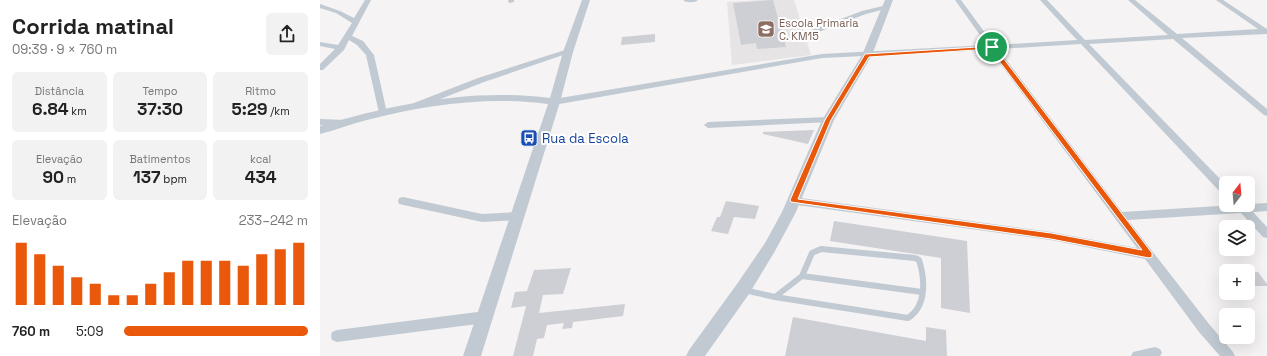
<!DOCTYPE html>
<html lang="pt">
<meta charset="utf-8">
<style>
body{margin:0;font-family:"Space Grotesk",sans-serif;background:#f2f2f2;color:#222;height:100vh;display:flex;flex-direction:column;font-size:15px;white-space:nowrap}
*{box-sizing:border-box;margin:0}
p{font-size:13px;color:#767676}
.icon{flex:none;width:22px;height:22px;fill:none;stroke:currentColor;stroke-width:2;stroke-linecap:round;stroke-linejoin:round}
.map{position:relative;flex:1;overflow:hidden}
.drawer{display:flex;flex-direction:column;background:#fff;width:320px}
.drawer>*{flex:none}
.needle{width:26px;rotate:16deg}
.buttons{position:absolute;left:899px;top:176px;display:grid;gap:8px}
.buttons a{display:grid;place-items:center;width:36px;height:36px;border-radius:6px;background:#fff;box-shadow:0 4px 16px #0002;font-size:20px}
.pin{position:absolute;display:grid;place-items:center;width:34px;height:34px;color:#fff;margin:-17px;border:2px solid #fff;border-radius:50%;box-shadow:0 1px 4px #0007}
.round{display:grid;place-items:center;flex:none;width:42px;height:42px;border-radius:6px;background:#f2f2f2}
.overview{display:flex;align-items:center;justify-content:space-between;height:68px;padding:0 12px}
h1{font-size:22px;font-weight:700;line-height:30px}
.figures{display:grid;grid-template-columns:repeat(3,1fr);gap:6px;height:68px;padding:4px 12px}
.figures div{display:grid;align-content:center;border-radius:6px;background:#f2f2f2;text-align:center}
.figures b{font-size:17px;font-weight:700}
.figures small{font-size:11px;font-weight:400}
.figures p{font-size:11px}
.chart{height:112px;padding:8px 12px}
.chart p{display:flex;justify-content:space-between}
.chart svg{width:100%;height:72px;margin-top:4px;stroke:#ea580c;stroke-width:6}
ul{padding:0 12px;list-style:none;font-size:13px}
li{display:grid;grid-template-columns:64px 48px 1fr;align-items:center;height:30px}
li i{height:10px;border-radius:5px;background:#ea580c}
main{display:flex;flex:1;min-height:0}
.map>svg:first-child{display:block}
.education{fill:#e6e4e5}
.building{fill:#cdcfd5}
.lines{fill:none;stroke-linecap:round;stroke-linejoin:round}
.service{stroke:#c1cad2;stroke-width:6}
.minor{fill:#c1cad2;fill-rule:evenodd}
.tertiary{fill:#c1cad2;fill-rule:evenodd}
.route{fill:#ea580c;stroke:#fff;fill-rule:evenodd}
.labels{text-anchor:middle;stroke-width:4;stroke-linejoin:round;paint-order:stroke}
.far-education-label{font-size:11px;fill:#785e54;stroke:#fff;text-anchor:start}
.transit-label{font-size:13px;fill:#164399;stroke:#fff;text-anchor:start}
</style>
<main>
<section class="drawer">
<div class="overview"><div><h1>Corrida matinal</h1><p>09:39 · 9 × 760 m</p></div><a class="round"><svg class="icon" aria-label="share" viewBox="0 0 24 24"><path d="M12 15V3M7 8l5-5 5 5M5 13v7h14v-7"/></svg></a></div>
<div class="figures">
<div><p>Distância</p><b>6.84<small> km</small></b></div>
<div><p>Tempo</p><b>37:30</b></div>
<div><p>Ritmo</p><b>5:29<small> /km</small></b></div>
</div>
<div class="figures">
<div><p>Elevação</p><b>90<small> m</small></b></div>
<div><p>Batimentos</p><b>137<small> bpm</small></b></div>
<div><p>kcal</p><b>434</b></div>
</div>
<div class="chart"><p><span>Elevação</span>233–242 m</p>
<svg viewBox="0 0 160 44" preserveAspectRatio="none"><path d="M5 44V6M15 44V13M25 44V20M35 44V27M45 44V31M55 44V38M65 44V38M75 44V31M85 44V24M95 44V17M105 44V17M115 44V17M125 44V20M135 44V13M145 44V10M155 44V6"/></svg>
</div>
<ul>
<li><b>760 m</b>5:09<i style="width:100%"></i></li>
</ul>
</section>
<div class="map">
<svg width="947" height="356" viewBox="0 0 947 356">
<rect width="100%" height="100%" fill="#f5f3f3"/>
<path class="education" d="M 441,0 L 474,0 L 491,55 L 412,65 L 407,2 Z"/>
<path class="building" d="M 453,0 L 466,47 L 437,49 L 436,43 L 421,45 L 413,3 Z
M 335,34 L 335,42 L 301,45 L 302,37 Z
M 494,130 L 488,144 L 443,134 L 443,132 Z
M 406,201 L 439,206 L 435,219 L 414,217 L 408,234 L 391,231 L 397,217 L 400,217 Z
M 514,221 L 647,241 L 650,313 L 621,308 L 621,258 L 510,241 Z
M 251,268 L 243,294 L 223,295 L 219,313 L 305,304 L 303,316 L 253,322 L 252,328 L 242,329 L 244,323 L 227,325 L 224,338 L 217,339 L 213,356 L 193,356 L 206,306 L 191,308 L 195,292 L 207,291 L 214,270 Z
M 928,272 L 938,272 L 947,284 L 947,286 L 928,286 Z
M 473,317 L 606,341 L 606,327 L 626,330 L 627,356 L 465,356 Z"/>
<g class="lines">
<path class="service" d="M 501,249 L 595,258 L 599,260 C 605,279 607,306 588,318 L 455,297 L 482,276 L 492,253 Z
M 482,276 L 602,292
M 424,290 L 455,297"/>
<path class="minor" d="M 45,0 L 51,0 L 32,36 L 43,41 L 54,55 L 67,113 L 63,116 L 59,113 L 46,55 L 37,45 L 29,40 L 24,50 L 3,70 L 0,70 L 0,64 L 15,49 L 0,46 L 0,42 L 18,45 L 32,23 L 16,13 L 0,8 L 0,4 L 20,11 L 34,18 Z
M 188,0 L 194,0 L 194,2 L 189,3 Z
M 363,0 L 378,0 C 375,3 366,3 363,0 Z
M 635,0 L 641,0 L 674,45 L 757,40 L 720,0 L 727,0 L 765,40 L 848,35 L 808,0 L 815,0 L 857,34 L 938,29 L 896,0 L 903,0 L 947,29 L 947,34 L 862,38 L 947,109 L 947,116 L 944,115 L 853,39 L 769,44 L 906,185 L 906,195 L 902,194 L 761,44 L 678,49 L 802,212 L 947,203 L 947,211 L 933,212 L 947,227 L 947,238 L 943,237 L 921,213 L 808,220 L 889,324 L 913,352 L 915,356 L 900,356 L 879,332 L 825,259 L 731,240 L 470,204 L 469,201 L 470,198 L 474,197 L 731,232 L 817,248 L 670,50 L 502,58 L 234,105 L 230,102 L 234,99 L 502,54 L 667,45 Z
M 567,5 L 570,7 L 569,8 L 546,14 L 496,33 L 493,33 L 489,31 L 542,11 Z
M 245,50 L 251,50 L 252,52 L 164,82 L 100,107 L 97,108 L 93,105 L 94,103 L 158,78 Z
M 508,117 L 511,118 L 512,120 L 511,122 L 388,128 L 384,125 L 388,122 Z
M 0,119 L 26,120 L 30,123 L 26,126 L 0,125 Z
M 83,197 L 162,214 L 198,212 L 202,213 L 203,216 L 202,219 L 198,220 L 162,222 L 79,204 L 78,201 L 79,198 Z
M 165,311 L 169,313 L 171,317 L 169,321 L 165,323 L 17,342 L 12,340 L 11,336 L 12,332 L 17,330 Z
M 835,347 L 840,349 L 842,353 L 840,356 L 811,356 L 813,352 Z"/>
<path class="tertiary" d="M 262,0 L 270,0 L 253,52 L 240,102 L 161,356 L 143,356 L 228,104 C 168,96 105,105 47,120 C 31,124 16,130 0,134 L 0,126 C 73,104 153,88 230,98 L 243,52 Z
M 565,0 L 573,0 L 552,55 L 514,120 L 476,212 L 455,251 L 429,294 L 385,356 L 366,356 L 369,350 L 417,284 L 445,243 L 462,212 L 502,120 L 542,55 Z"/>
</g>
<path class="route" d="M 674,46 L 832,253 L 832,257 L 829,258 L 731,239 L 471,202 L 470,200 L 505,120 L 545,54 ZM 670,49 L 822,250 L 731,233 L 478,199 L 511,120 L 549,57 Z"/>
<defs>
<symbol id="school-square" viewBox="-11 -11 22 22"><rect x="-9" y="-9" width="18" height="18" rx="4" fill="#8d6e63" stroke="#fff"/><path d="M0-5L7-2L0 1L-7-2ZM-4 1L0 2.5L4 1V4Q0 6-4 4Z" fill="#fff"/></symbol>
<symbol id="bus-square" viewBox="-11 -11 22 22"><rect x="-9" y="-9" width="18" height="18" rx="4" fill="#1a4fb4" stroke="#fff"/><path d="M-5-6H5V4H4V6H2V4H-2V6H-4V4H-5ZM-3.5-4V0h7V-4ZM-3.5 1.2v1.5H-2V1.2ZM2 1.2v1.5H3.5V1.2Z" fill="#fff"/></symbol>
</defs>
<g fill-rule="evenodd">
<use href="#school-square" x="436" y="19" width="20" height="20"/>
<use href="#bus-square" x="199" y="128" width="20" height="20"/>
</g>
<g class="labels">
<g class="far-education-label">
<text x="459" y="27">Escola Primaria<tspan x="459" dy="13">C. KM15</tspan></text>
</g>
<g class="transit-label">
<text x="222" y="143">Rua da Escola</text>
</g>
</g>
</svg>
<div class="buttons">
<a><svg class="needle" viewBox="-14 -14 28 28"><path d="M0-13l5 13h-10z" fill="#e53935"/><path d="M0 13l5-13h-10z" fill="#767676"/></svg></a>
<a><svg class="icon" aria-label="layers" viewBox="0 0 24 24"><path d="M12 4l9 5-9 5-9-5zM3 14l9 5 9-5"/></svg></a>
<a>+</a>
<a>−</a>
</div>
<div class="pin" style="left:672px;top:47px;background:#1e9e55"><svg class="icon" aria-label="arrive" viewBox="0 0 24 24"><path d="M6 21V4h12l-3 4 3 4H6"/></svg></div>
</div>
</main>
